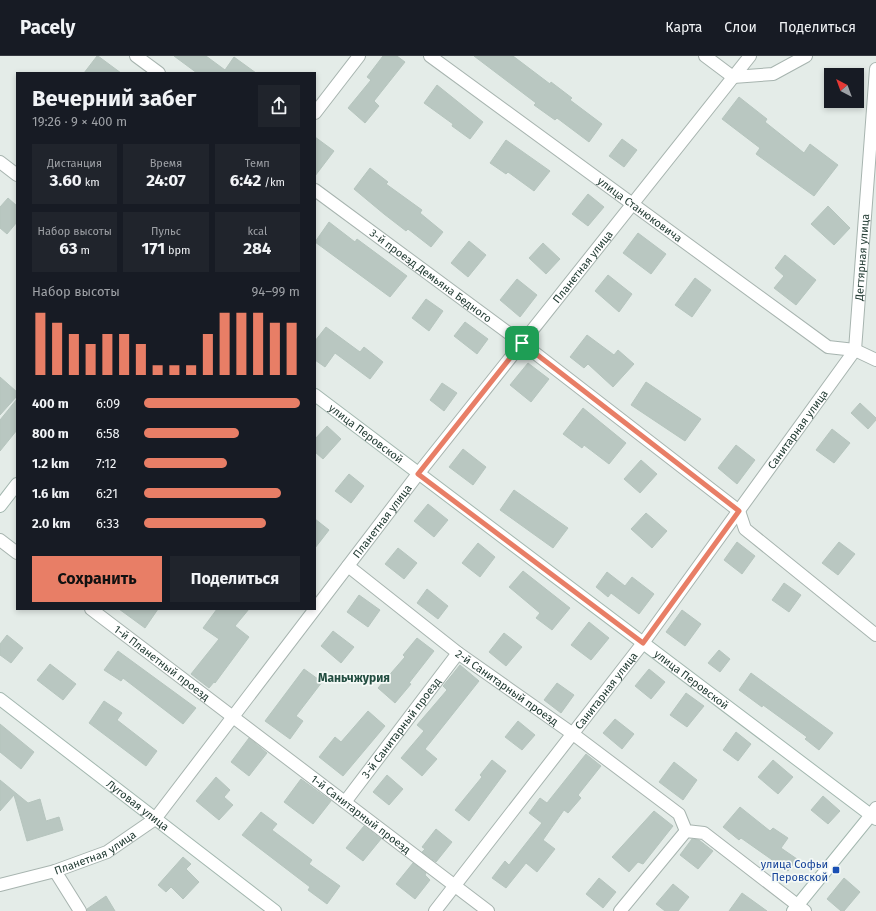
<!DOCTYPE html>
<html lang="ru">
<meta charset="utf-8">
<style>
body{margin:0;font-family:"Fira Sans",sans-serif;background:#20242c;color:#f1f3f6;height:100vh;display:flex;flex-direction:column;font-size:15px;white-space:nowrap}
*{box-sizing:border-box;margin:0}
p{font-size:13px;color:#9ea1a6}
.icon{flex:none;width:22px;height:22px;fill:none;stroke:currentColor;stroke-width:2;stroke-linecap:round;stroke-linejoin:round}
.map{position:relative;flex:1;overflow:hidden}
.details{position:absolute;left:16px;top:16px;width:300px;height:538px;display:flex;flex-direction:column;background:#171b24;border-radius:0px;box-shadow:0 2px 6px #0003}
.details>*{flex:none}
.needle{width:26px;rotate:319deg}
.tools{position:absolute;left:824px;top:12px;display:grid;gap:8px}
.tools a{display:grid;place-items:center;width:40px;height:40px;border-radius:0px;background:#171b24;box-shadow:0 2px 6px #0003;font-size:20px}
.pin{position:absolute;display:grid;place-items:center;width:34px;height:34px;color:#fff;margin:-17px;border-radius:8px;box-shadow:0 2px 6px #0006}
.round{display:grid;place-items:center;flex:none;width:42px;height:42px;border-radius:0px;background:#20242c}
.headline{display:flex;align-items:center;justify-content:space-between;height:68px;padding:0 16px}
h1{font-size:22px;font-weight:700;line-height:30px}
.stats{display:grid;grid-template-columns:repeat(3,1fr);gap:6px;height:68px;padding:4px 16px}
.stats div{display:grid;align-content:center;border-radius:0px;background:#20242c;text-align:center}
.stats b{font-size:17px;font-weight:700}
.stats small{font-size:11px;font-weight:400}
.stats p{font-size:11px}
.chart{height:112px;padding:8px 16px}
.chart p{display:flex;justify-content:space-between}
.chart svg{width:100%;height:72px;margin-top:4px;stroke:#e87e66;stroke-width:6}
.action{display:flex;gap:8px;margin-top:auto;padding:8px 16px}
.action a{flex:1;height:46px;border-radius:0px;background:#e87e66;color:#111;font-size:16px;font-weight:700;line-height:46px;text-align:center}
.action a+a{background:#20242c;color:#f1f3f6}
ul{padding:0 16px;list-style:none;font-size:13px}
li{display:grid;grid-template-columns:64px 48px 1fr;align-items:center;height:30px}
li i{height:10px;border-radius:5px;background:#e87e66}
header{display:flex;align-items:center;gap:24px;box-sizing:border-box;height:56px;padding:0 20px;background:#171b24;border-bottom:1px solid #363941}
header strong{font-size:19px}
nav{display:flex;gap:22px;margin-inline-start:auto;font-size:14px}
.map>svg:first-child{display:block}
.building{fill:#b9c7c1;stroke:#b6c5be}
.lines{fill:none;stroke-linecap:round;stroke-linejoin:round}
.street-casing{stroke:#a7b4af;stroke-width:14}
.secondary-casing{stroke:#a3b7af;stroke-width:14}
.street{stroke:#fff;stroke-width:12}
.secondary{stroke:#fff;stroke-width:12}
.route-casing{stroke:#fff;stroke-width:8}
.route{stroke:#e87e66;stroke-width:5}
.transit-dot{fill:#1a4fb4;stroke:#f4f9f6;stroke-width:1.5}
.labels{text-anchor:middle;stroke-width:3.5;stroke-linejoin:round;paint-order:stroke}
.street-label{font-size:11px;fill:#243d35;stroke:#f4f9f6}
.transit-label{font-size:11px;fill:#164399;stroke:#f4f9f6;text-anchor:end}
.neighbourhood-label{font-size:12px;font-weight:bold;fill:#224d40;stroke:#f4f9f6}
</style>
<header>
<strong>Pacely</strong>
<nav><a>Карта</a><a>Слои</a><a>Поделиться</a></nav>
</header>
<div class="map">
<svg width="876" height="855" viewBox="0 0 876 855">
<rect width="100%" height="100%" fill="#e4ece8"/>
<path class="building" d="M 97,0 L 98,0 L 121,17 L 84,17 Z
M 174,0 L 206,0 L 225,14 L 234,1 L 256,17 L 197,17 Z
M 383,0 L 397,0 L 405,6 L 374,45 L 379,50 L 365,67 L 348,52 L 371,24 L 367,21 Z
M 474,0 L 513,0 L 550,28 L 551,26 L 572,42 L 570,44 L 602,68 L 589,86 L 557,62 L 555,64 L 534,49 L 536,47 Z
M 437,29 L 483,66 L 470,83 L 452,70 L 453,68 L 424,47 Z
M 739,41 L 767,63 L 765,66 L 804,97 L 810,88 L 838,109 L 814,140 L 756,98 L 760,92 L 722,63 Z
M 315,81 L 334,95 L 315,120 Z
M 622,83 L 637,94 L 624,111 L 609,100 Z
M 506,84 L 550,115 L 534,135 L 508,116 L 506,118 L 490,107 Z
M 370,112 L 388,126 L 386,128 L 422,154 L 420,157 L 443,176 L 431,191 L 408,173 L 406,175 L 384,158 L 354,133 Z
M 588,138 L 604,151 L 588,170 L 572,158 Z
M 8,142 L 17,150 L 17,166 L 7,178 L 0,172 L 0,151 Z
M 828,150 L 850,172 L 834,189 L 811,168 Z
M 329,166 L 355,186 L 357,183 L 407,220 L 390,241 L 315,186 Z
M 638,177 L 666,198 L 651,218 L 623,197 Z
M 469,185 L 486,199 L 468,221 L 451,207 Z
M 543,187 L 560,203 L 546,218 L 529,202 Z
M 785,199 L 816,224 L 796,249 L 774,232 L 784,220 L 775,212 Z
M 608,219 L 632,238 L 619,256 L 595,235 Z
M 695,222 L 711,234 L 692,261 L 675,249 Z
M 517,223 L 537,239 L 520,261 L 500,244 Z
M 426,243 L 443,255 L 429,275 L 412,262 Z
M 465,266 L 488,283 L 477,298 L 454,280 Z
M 326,271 L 360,296 L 364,291 L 383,306 L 370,323 L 335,297 L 325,311 L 315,304 L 315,285 Z
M 587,279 L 614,299 L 618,294 L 634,308 L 613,331 L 588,308 L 584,312 L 570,301 Z
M 528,307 L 549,323 L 531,346 L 510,329 Z
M 0,321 L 17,336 L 17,340 L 0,359 Z
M 646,326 L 701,363 L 685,385 L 631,349 Z
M 442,327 L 457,337 L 444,355 L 430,344 Z
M 17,343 L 17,374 L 0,395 L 0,364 Z
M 860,347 L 876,362 L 876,364 L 868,373 L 851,357 Z
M 583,352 L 626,387 L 609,408 L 584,389 L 582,392 L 563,378 Z
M 327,370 L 341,383 L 323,403 L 315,396 L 315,383 Z
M 832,373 L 850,387 L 834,407 L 816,394 Z
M 736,389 L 755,404 L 737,428 L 718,412 Z
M 463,393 L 486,411 L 473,429 L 449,411 Z
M 641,404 L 657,418 L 640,437 L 624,423 Z
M 349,418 L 364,430 L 351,447 L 335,435 Z
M 514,434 L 568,472 L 553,492 L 500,454 Z
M 428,448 L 448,464 L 434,481 L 414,465 Z
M 646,457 L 667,475 L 652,492 L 631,473 Z
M 315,463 L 329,474 L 315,492 Z
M 737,486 L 755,500 L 742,518 L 724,504 Z
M 839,486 L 855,498 L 838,519 L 822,507 Z
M 478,487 L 495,501 L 480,521 L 462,507 Z
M 398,492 L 417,507 L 404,523 L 385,508 Z
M 523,515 L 570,552 L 552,574 L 536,562 L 540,557 L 509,531 Z
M 607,516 L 625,530 L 632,521 L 654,538 L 639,558 L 611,537 L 608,541 L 596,531 Z
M 784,527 L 801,539 L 789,556 L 772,544 Z
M 427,533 L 448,550 L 438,563 L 417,547 Z
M 359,539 L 380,554 L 368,571 L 347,556 Z
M 119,553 L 158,553 L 145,572 Z
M 217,553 L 249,553 L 235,570 L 249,581 L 215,627 L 214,626 L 209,632 L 191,618 L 219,583 L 203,572 Z
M 682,554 L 701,568 L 685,590 L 666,576 Z
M 589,566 L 609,582 L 591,604 L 571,589 Z
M 333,575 L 354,591 L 341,607 L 321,590 Z
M 504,577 L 522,591 L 506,610 L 489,596 Z
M 7,579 L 23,592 L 11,607 L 0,599 L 0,588 Z
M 417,582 L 434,595 L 409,627 L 411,628 L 395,647 L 378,632 L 405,601 L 403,599 Z
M 719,594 L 730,603 L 720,616 L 708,607 Z
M 118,595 L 196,652 L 183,668 L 123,622 L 121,625 L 104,614 Z
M 50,608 L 76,628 L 63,644 L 37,624 Z
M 460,609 L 479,625 L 425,693 L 437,703 L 422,720 L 401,702 L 424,675 L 417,669 L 447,634 L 443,630 Z
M 304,613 L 322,626 L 296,660 L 303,665 L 290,683 L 265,665 Z
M 649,613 L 665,626 L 651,643 L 635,630 Z
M 751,617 L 833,677 L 819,694 L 805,683 L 807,681 L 763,649 L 762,651 L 739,634 Z
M 557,627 L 574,639 L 561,657 L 544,644 Z
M 686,637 L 704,650 L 687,671 L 670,659 Z
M 104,645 L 122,657 L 117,664 L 157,695 L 146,710 L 89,667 Z
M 368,655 L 385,670 L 343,720 L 319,701 L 335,681 L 341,686 Z
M 615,663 L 634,678 L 622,693 L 603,677 Z
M 518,665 L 535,679 L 522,694 L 505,681 Z
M 0,668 L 34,696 L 21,713 L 0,696 Z
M 736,676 L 751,688 L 738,705 L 723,694 Z
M 249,682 L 267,697 L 249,720 L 231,706 Z
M 586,698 L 601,710 L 578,739 L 581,742 L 568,757 L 564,754 L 543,784 L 555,793 L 537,816 L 526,807 L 506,832 L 492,822 L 505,805 L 509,809 L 542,767 L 529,757 L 540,742 L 547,747 Z
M 492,704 L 506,715 L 469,765 L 455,754 L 482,721 L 480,719 Z
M 773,704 L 793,721 L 778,738 L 758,721 Z
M 674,706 L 697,724 L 683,744 L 659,726 Z
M 387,719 L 403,733 L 389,749 L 373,736 Z
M 216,721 L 230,734 L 224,741 L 233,749 L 219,764 L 196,745 Z
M 301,723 L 331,745 L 313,768 L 284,746 Z
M 0,724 L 28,747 L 40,743 L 46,765 L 59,761 L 63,774 L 27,785 L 14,739 L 0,755 Z
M 823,740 L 840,755 L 828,768 L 811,754 Z
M 740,751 L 770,775 L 773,772 L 788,782 L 781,792 L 797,803 L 788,815 L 741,782 L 739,784 L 723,771 Z
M 654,755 L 673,770 L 643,808 L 638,806 L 629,816 L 612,801 Z
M 261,756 L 277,768 L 272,774 L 312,804 L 309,808 L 340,830 L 327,848 L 308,834 L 310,831 L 242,779 Z
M 364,770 L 381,783 L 363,805 L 346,792 Z
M 436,773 L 452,786 L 436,806 L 422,796 L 425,793 L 422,791 Z
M 692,783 L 699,784 L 713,795 L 698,813 L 680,799 Z
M 183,801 L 191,808 L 186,813 L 199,826 L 183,843 L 171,831 L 166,836 L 158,829 Z
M 413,807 L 426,817 L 425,819 L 430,824 L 415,843 L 396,828 Z
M 599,822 L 616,836 L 603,852 L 586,838 Z
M 844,822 L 860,836 L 844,855 L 841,855 L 827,843 Z
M 673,828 L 689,841 L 678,855 L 665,855 L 656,848 Z
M 742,837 L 767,855 L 729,855 Z
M 106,840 L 115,855 L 87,855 L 87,853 Z"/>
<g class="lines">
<defs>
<g id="street">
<path d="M 136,0 L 159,17"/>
<path id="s1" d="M 430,0 L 828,291 L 855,294 L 876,304"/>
<path d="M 705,0 L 733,21 L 773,18 L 806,0"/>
<path d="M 315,57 L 359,0"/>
<path d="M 0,106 L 17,119"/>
<path id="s2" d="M 315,134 L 522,287 L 739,455 L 745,473 L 876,579"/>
<path id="s3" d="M 855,294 L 876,13"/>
<path d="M 0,484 L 17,497"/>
<path id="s4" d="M 348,510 L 458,597 L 573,678 L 679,758 L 686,775 L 704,777 L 805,855"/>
<path id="s5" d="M 91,553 L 488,855"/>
<path id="s6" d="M 345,746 L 458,597"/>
<path d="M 871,759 L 876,752"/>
<path d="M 55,815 L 80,855"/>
<path id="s7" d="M 0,829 L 55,815 L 107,796 L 155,763 L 418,418 L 750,0"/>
<path id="s8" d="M 435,855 L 643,587 L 855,294"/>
<path d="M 620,855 L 686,775"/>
</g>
<g id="secondary">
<path id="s9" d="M 315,339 L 876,763"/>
<path d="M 0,450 L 17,428"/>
<path id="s10" d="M 0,643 L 275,855"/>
<path d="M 793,855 L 871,759"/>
</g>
</defs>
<use href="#street" class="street-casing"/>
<use href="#secondary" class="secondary-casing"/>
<use href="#street" class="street"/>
<use href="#secondary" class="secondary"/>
</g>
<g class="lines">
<defs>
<path id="route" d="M 522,287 L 739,455 L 643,587 L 418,418 Z"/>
</defs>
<use href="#route" class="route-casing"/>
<use href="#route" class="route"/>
</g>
<rect class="transit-dot" x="832" y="810" width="8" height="8" rx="2"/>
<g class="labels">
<g class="street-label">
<text dy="4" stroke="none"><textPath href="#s1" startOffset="260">улица Станюковича</textPath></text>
<text dy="4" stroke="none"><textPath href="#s3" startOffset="93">Дегтярная улица</textPath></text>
<text dy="4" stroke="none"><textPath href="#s7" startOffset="869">Планетная улица</textPath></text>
<text dy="4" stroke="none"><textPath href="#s2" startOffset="144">3-й проезд Демьяна Бедного</textPath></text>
<text dy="4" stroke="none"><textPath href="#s8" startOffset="603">Санитарная улица</textPath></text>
<text dy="4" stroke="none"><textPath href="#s9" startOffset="64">улица Перовской</textPath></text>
<text dy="4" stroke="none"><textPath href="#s7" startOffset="545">Планетная улица</textPath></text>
<text dy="4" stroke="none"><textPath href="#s5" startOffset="89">1-й Планетный проезд</textPath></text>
<text dy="4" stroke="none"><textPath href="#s9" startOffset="472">улица Перовской</textPath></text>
<text dy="4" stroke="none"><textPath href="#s4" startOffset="200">2-й Санитарный проезд</textPath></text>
<text dy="4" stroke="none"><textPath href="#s8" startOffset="279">Санитарная улица</textPath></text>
<text dy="4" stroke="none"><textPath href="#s6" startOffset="93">3-й Санитарный проезд</textPath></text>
<text dy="4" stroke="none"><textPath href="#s10" startOffset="174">Луговая улица</textPath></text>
<text dy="4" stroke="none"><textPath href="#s5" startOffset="339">1-й Санитарный проезд</textPath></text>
<text dy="4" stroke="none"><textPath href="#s7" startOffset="101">Планетная улица</textPath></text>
</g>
<g class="transit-label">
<text x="828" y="812">улица Софьи<tspan x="828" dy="13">Перовской</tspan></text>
</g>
<g class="neighbourhood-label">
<text x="354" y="626">Маньчжурия</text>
</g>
</g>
</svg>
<div class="tools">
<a><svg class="needle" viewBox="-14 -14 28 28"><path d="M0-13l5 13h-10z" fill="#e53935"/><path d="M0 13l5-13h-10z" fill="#9ea1a6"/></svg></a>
</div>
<div class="pin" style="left:522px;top:287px;background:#1e9e55"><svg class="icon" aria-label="arrive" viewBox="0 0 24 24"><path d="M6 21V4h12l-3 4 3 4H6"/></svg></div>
<section class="details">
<div class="headline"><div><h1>Вечерний забег</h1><p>19:26 · 9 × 400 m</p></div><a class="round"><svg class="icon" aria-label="share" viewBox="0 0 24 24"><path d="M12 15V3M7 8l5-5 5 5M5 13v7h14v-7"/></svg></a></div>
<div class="stats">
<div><p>Дистанция</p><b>3.60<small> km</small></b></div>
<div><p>Время</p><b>24:07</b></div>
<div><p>Темп</p><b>6:42<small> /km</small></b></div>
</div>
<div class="stats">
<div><p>Набор высоты</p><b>63<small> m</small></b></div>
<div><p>Пульс</p><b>171<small> bpm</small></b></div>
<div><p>kcal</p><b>284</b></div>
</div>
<div class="chart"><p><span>Набор высоты</span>94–99 m</p>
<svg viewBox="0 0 160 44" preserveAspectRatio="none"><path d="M5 44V6M15 44V12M25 44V19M35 44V25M45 44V19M55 44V19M65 44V25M75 44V38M85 44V38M95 44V38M105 44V19M115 44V6M125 44V6M135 44V6M145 44V12M155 44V12"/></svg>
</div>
<ul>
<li><b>400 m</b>6:09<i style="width:100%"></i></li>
<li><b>800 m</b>6:58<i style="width:61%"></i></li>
<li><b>1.2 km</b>7:12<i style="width:53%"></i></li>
<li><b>1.6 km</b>6:21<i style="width:88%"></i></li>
<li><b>2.0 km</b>6:33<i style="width:78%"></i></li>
</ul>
<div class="action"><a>Сохранить</a><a>Поделиться</a></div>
</section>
</div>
